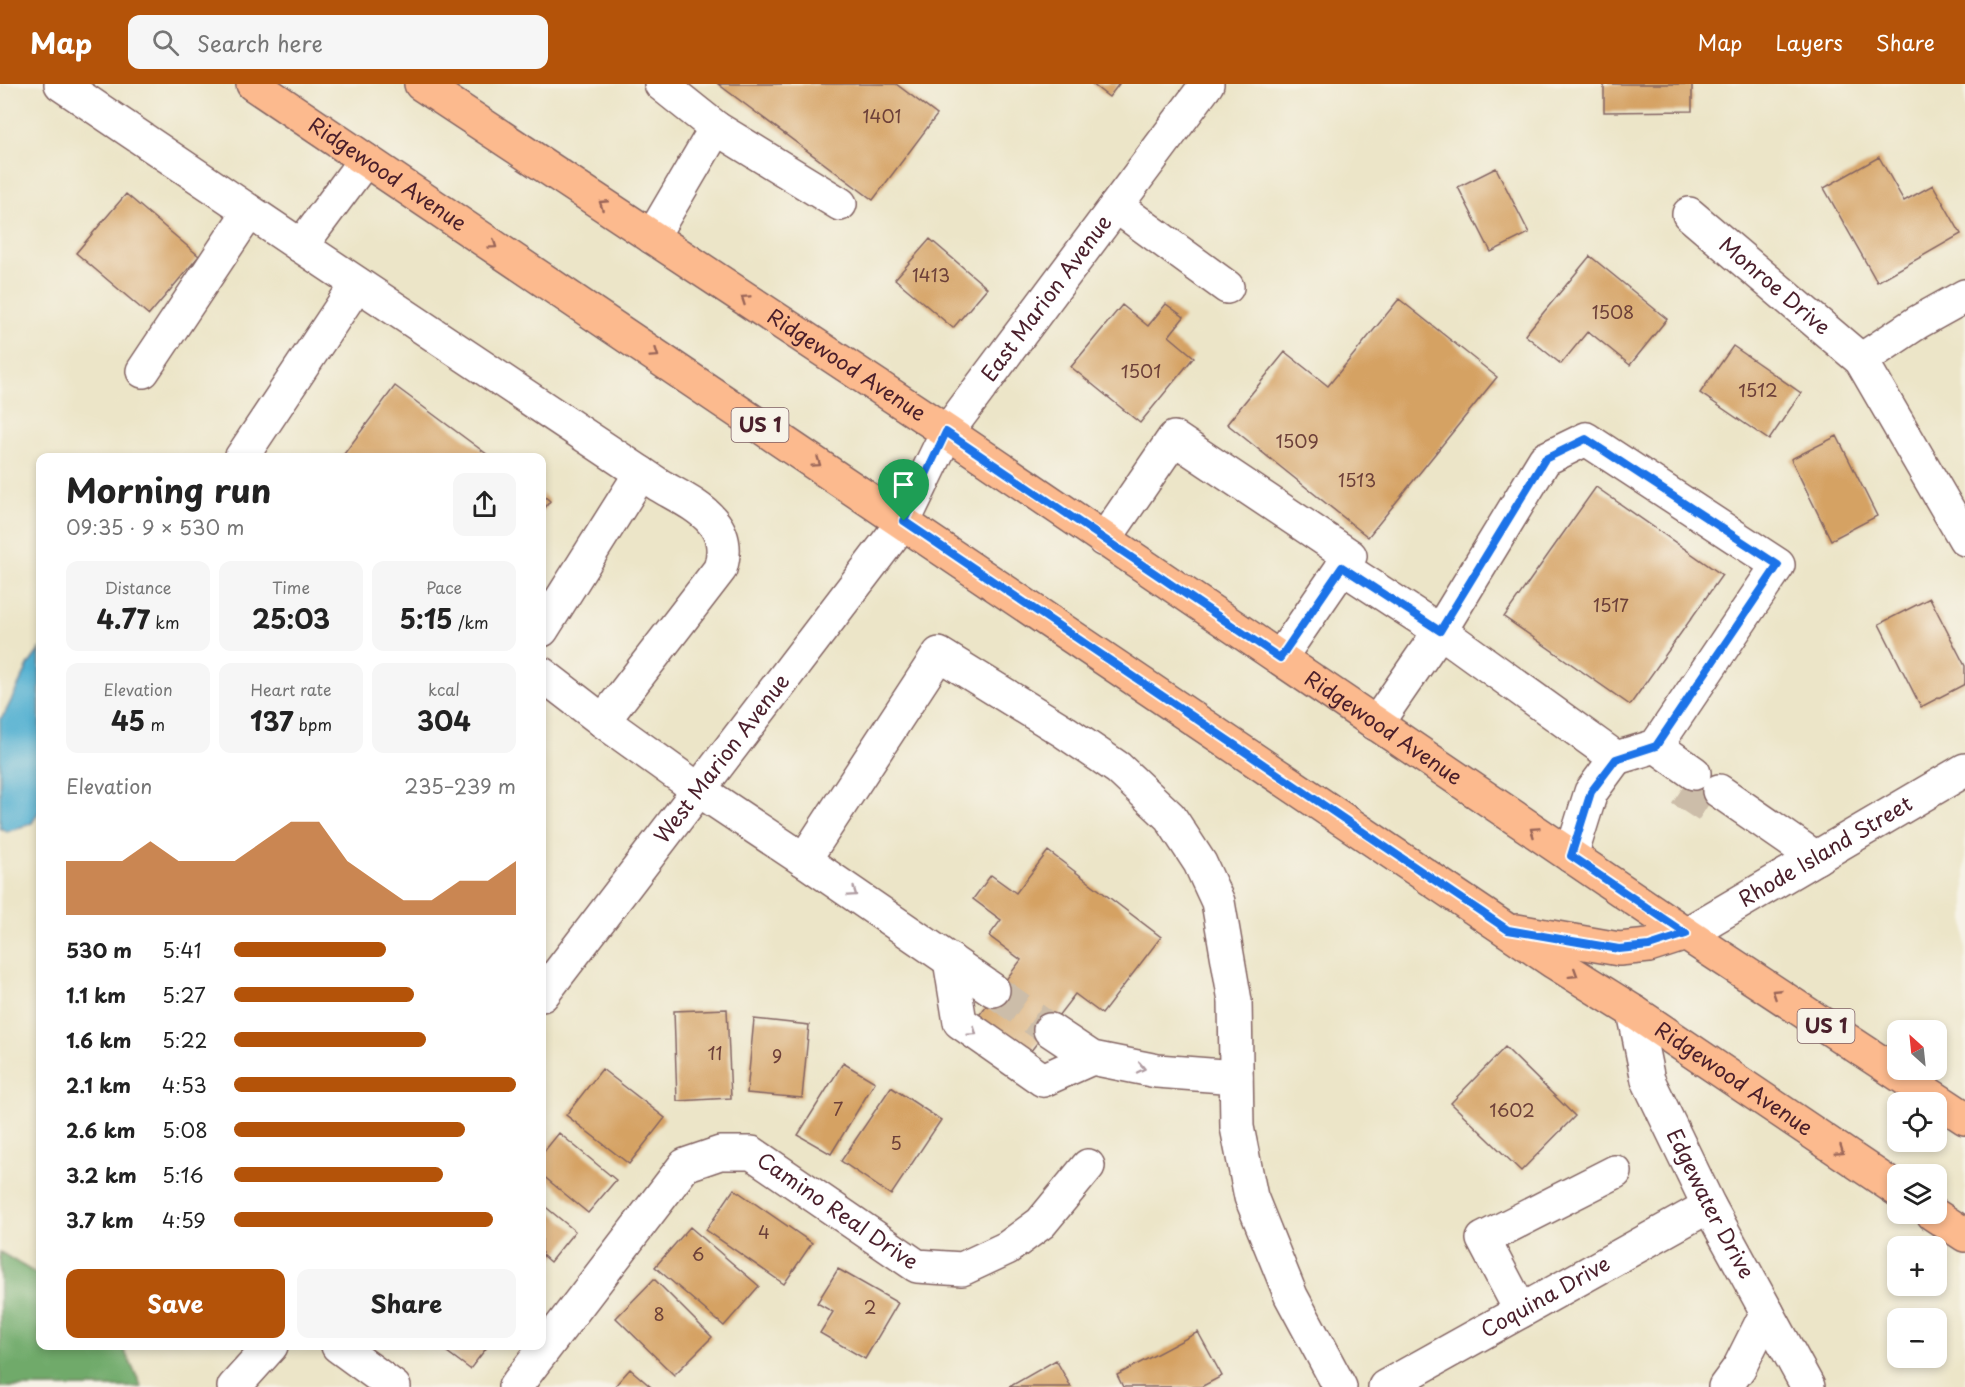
<!DOCTYPE html>
<meta charset="utf-8">
<style>
body{margin:0;font-family:"Playpen Sans",sans-serif;background:#f6f6f6;color:#222;height:100vh;display:flex;flex-direction:column;font-size:22px;white-space:nowrap}
*{box-sizing:border-box;margin:0}
p{font-size:20px;color:#767676}
.icon{flex:none;width:33px;height:33px;fill:none;stroke:currentColor;stroke-width:2;stroke-linecap:round;stroke-linejoin:round}
.map{position:relative;flex:1;overflow:hidden}
.panel{position:absolute;left:36px;top:369px;width:510px;height:897px;display:flex;flex-direction:column;background:#fff;border-radius:12px;box-shadow:0 3px 9px #0003}
.panel>*{flex:none}
.needle{width:39px;rotate:333deg}
.controls{position:absolute;left:1887px;top:936px;display:grid;gap:12px}
.controls a{display:grid;place-items:center;width:60px;height:60px;border-radius:12px;background:#fff;box-shadow:0 3px 9px #0003;font-size:30px}
.pin{position:absolute;display:grid;place-items:center;width:51px;height:51px;color:#fff;margin:-62px -26px;border-radius:50% 50% 50% 0;rotate:-45deg;box-shadow:0 0 6px #0007}
.pin .icon{rotate:45deg}
.round{display:grid;place-items:center;flex:none;width:63px;height:63px;border-radius:12px;background:#f6f6f6}
.overview{display:flex;align-items:center;justify-content:space-between;height:102px;padding:0 30px}
h1{font-size:33px;font-weight:700;line-height:45px}
.figures{display:grid;grid-template-columns:repeat(3,1fr);gap:9px;height:102px;padding:6px 30px}
.figures div{display:grid;align-content:center;border-radius:12px;background:#f6f6f6;text-align:center}
.figures b{font-size:26px;font-weight:700}
.figures small{font-size:16px;font-weight:400}
.figures p{font-size:16px}
.chart{height:168px;padding:12px 30px}
.chart p{display:flex;justify-content:space-between}
.chart svg{width:100%;height:108px;margin-top:6px;fill:#b45309;opacity:.7}
.cta{display:flex;gap:12px;margin-top:auto;padding:12px 30px}
.cta a{flex:1;height:69px;border-radius:12px;background:#b45309;color:#fff;font-size:24px;font-weight:700;line-height:69px;text-align:center}
.cta a+a{background:#f6f6f6;color:#222}
ul{padding:0 30px;list-style:none;font-size:20px}
li{display:grid;grid-template-columns:96px 72px 1fr;align-items:center;height:45px}
li i{height:15px;border-radius:8px;background:#b45309}
header{display:flex;align-items:center;gap:36px;box-sizing:border-box;height:84px;padding:0 30px;background:#b45309;color:#fff}
header strong{font-size:28px}
nav{display:flex;gap:33px;margin-inline-start:auto;font-size:21px}
.search{width:420px;height:54px;background:#f6f6f6;display:flex;align-items:center;gap:15px;box-sizing:border-box;padding:0 21px;border-radius:12px;color:#767676;font-size:22px}
.map>svg:first-child{display:block}
.forest{fill:#6faa6a;stroke:#5c644a;stroke-width:1.5}
.water{fill:#53b0d1;stroke:#4e687e;stroke-width:1.5}
.building{fill:#d5a264}
.lines{fill:none;stroke-linecap:round;stroke-linejoin:round}
.minor-tunnel{stroke:#ccbda9;stroke-width:33;stroke-dasharray:33 16;stroke-linecap:butt}
.minor-casing{stroke:#836462;stroke-width:36}
.major-casing{stroke:#836462;stroke-width:36}
.minor{stroke:#fff;stroke-width:33}
.major{stroke:#fcba8e;stroke-width:33}
.oneway{stroke:#9a6558}
.oneway2{stroke:#ae9aa0}
.route-casing{stroke:#fff;stroke-width:12}
.route{stroke:#1a73e8;stroke-width:8}
.labels{text-anchor:middle;stroke-width:6;stroke-linejoin:round;paint-order:stroke}
.number-label{font-size:18px;fill:#6d4039}
.shield{fill:#f7f3e8;stroke:#7e5f64;stroke-width:1.5}
.shield-label{font-size:20px;font-weight:bold;fill:#4a1f2b}
.street-label{font-size:21px;fill:#4a1f2b;stroke:#f7f3e8}
</style>
<header>
<strong>Map</strong>
<div class="search"><svg class="icon" aria-label="search" viewBox="0 0 24 24"><circle cx="10" cy="10" r="6"/><path d="M15 15l6 6"/></svg>Search here</div>
<nav><a>Map</a><a>Layers</a><a>Share</a></nav>
</header>
<div class="map">
<svg width="1965" height="1303" viewBox="0 0 1965 1303">
<rect width="100%" height="100%" fill="#f7f3e8"/>
<filter id="ink" filterUnits="userSpaceOnUse"><feTurbulence type="fractalNoise" baseFrequency=".0167" numOctaves="2"/><feDisplacementMap in="SourceGraphic" scale="12" xChannelSelector="R" yChannelSelector="G"/><feConvolveMatrix kernelMatrix="1 2 1 2 8 2 1 2 1" color-interpolation-filters="sRGB"/></filter>
<filter id="wash" filterUnits="userSpaceOnUse"><feTurbulence type="fractalNoise" baseFrequency=".008" numOctaves="4" result="noise"/><feDisplacementMap in="SourceGraphic" scale="24" xChannelSelector="R" yChannelSelector="G"/><feGaussianBlur stdDeviation="1.35" result="paint"/><feColorMatrix in="noise" values="0 0 0 0 0 0 0 0 0 0 0 0 0 0 0 0 0 1.4 0 .05"/><feComposite in="paint" operator="in"/></filter>
<g filter="url(#wash)">
<rect width="100%" height="100%" fill="#ece5c8"/>
<path class="forest" d="M 0,1168 L 40,1192 L 40,1262 L 122,1262 L 142,1303 L 0,1303 Z"/>
<path class="water" d="M 40,565 L 40,726 L 32,739 L 7,748 L 0,744 L 0,635 L 5,629 L 29,580 Z"/>
<g id="blocks">
<path class="building" d="M 718,0 L 896,0 L 937,31 L 873,116 Z
M 1092,0 L 1119,0 L 1109,13 Z
M 1604,0 L 1692,0 L 1692,27 L 1604,28 Z
M 1879,73 L 1904,117 L 1933,101 L 1961,150 L 1877,198 L 1824,104 Z
M 1496,84 L 1529,149 L 1491,168 L 1458,103 Z
M 126,110 L 199,172 L 149,231 L 76,169 Z
M 930,155 L 987,204 L 953,244 L 895,195 Z
M 1590,172 L 1667,235 L 1630,281 L 1588,247 L 1561,280 L 1525,251 Z
M 1399,215 L 1497,293 L 1368,453 L 1227,340 L 1285,268 L 1328,302 Z
M 1166,220 L 1184,233 L 1169,252 L 1194,273 L 1140,339 L 1071,283 L 1122,221 L 1148,242 Z
M 1733,262 L 1801,309 L 1769,356 L 1700,309 Z
M 395,302 L 492,374 L 341,374 Z
M 1837,352 L 1877,432 L 1831,456 L 1791,375 Z
M 1596,403 L 1722,491 L 1630,621 L 1504,533 Z
M 542,410 L 550,417 L 542,428 Z
M 1930,514 L 1965,582 L 1965,600 L 1921,623 L 1879,540 Z
M 1048,767 L 1161,853 L 1102,930 L 1075,910 L 1027,972 L 977,934 L 1021,876 L 989,852 L 1001,836 L 973,815 L 991,791 L 1016,809 Z
M 727,925 L 731,1014 L 677,1017 L 674,927 Z
M 754,935 L 809,941 L 802,1014 L 747,1009 Z
M 1505,963 L 1575,1032 L 1521,1087 L 1451,1019 Z
M 843,979 L 875,998 L 831,1070 L 798,1051 Z
M 602,985 L 665,1034 L 629,1080 L 566,1031 Z
M 891,1003 L 941,1036 L 891,1111 L 841,1077 Z
M 559,1049 L 616,1096 L 588,1129 L 542,1091 L 542,1070 Z
M 734,1105 L 812,1159 L 784,1200 L 706,1146 Z
M 542,1120 L 575,1147 L 550,1178 L 542,1171 Z
M 690,1143 L 759,1202 L 724,1242 L 655,1183 Z
M 838,1185 L 898,1219 L 865,1275 L 820,1249 L 833,1228 L 817,1219 Z
M 654,1195 L 712,1253 L 674,1291 L 616,1234 Z
M 1198,1248 L 1222,1292 L 1201,1303 L 1123,1303 L 1117,1291 Z
M 439,1262 L 488,1262 L 470,1285 Z
M 1056,1276 L 1071,1303 L 1009,1303 Z
M 630,1285 L 651,1303 L 614,1303 Z"/>
</g>
</g>
<g filter="url(#ink)">
<use href="#blocks" fill-opacity="0" stroke="#836462" stroke-width="1.5"/>
<g class="lines">
<path class="minor-tunnel" d="M 1681,706 L 1707,723
M 993,906 L 1050,946"/>
<defs>
<g id="minor">
<path d="M 61,0 L 301,162"/>
<path d="M 716,44 L 840,120"/>
<path d="M 365,76 L 301,162 L 659,401 C 693,421 735,437 720,485 L 603,637 L 699,706 L 804,776 L 939,570 L 1065,648 L 1118,684 L 1170,733 L 1200,779 L 1218,818 L 1235,917 L 1237,1043 L 1251,1113 L 1291,1212 L 1340,1303"/>
<path d="M 1116,122 L 1227,203"/>
<path id="s1" d="M 1689,130 L 1861,276 L 1965,455"/>
<path d="M 652,153 L 716,44 L 661,0"/>
<path d="M 1861,276 L 1918,238 L 1965,212"/>
<path d="M 143,287 L 249,128"/>
<path d="M 241,374 L 357,200"/>
<path d="M 1104,456 L 1174,354 L 1350,472 L 1280,574"/>
<path d="M 1342,483 L 1440,547 L 1545,375 L 1586,355 L 1778,481 L 1656,662 L 1616,674"/>
<path d="M 542,546 L 641,389"/>
<path d="M 542,590 L 603,637"/>
<path d="M 1376,640 L 1440,547 L 1616,674 L 1591,708 L 1571,772"/>
<path d="M 1656,662 L 1694,689"/>
<path d="M 1719,707 L 1816,774"/>
<path d="M 804,776 L 993,906"/>
<path id="s2" d="M 1686,850 L 1965,686"/>
<path d="M 950,876 L 960,938 L 1043,996 L 1092,974"/>
<path id="s3" d="M 542,911 L 904,437 L 947,348 L 1207,0"/>
<path id="s4" d="M 1634,928 L 1648,996 L 1709,1122 L 1808,1303"/>
<path d="M 1050,946 L 1092,974 L 1157,987 L 1236,993"/>
<path d="M 1521,1227 L 1483,1155 L 1615,1088"/>
<path d="M 338,1262 L 394,1303"/>
<path d="M 234,1303 L 271,1262"/>
<path id="s5" d="M 515,1303 L 685,1081 L 720,1069 L 752,1069 L 917,1182 L 962,1185 L 1007,1164 L 1041,1139 L 1088,1082"/>
<path id="s6" d="M 1385,1303 L 1709,1122"/>
<path d="M 1725,1303 L 1739,1284 L 1767,1228"/>
</g>
<g id="major">
<path id="s7" d="M 253,0 L 1554,878 L 1634,928 L 1898,1106"/>
<path id="s8" d="M 421,0 L 947,348 L 1686,850 L 1965,1034"/>
<path d="M 1517,847 L 1619,865 L 1649,862 L 1686,850"/>
<path d="M 1933,1130 L 1965,1151"/>
</g>
</defs>
<use href="#minor" class="minor-casing"/>
<use href="#major" class="major-casing"/>
<use href="#minor" class="minor"/>
<use href="#major" class="major"/>
</g>
<defs><path id="oneway-chevron" d="M-2-3.5L2.5 0L-2 3.5" fill="none" stroke-width="1.6" stroke-linecap="round" stroke-linejoin="round" transform="scale(1.5)"/></defs>
<g class="oneway">
<use href="#oneway-chevron" transform="translate(603 120) rotate(-147)"/>
<use href="#oneway-chevron" transform="translate(493 161) rotate(34)"/>
<use href="#oneway-chevron" transform="translate(745 215) rotate(-146)"/>
<use href="#oneway-chevron" transform="translate(655 270) rotate(34)"/>
<use href="#oneway-chevron" transform="translate(817 379) rotate(34)"/>
<use href="#oneway-chevron" transform="translate(1534 747) rotate(-146)"/>
<use href="#oneway-chevron" transform="translate(1574 890) rotate(32)"/>
<use href="#oneway-chevron" transform="translate(1776 909) rotate(-147)"/>
<use href="#oneway-chevron" transform="translate(1840 1067) rotate(34)"/>
</g>
<g class="oneway2">
<use href="#oneway-chevron" transform="translate(853 809) rotate(35)"/>
<use href="#oneway-chevron" transform="translate(973 948) rotate(35)"/>
<use href="#oneway-chevron" transform="translate(1141 984) rotate(12)"/>
</g>
</g>
<g class="lines" filter="url(#ink)">
<defs>
<path id="route" d="M 946,348 L 1280,574 L 1342,483 L 1440,547 L 1545,375 L 1586,355 L 1778,481 L 1656,662 L 1616,675 L 1591,708 L 1571,772 L 1686,850 L 1649,862 L 1619,865 L 1508,846 L 904,437 Z"/>
</defs>
<use href="#route" class="route-casing"/>
<use href="#route" class="route"/>
</g>
<g class="labels">
<g class="number-label">
<text x="882" y="39">1401</text>
<text x="931" y="198">1413</text>
<text x="1613" y="235">1508</text>
<text x="1141" y="294">1501</text>
<text x="1758" y="313">1512</text>
<text x="1297" y="364">1509</text>
<text x="1357" y="403">1513</text>
<text x="1611" y="528">1517</text>
<text x="715" y="976">11</text>
<text x="777" y="979">9</text>
<text x="838" y="1032">7</text>
<text x="1512" y="1033">1602</text>
<text x="896" y="1066">5</text>
<text x="764" y="1155">4</text>
<text x="698" y="1177">6</text>
<text x="870" y="1230">2</text>
<text x="659" y="1237">8</text>
</g>
<g class="shield">
<rect x="731.5" y="324" width="57" height="34" rx="4.5"/>
<rect x="1797.5" y="925" width="57" height="34" rx="4.5"/>
</g>
<g class="shield-label">
<text x="760" y="348">US 1</text>
<text x="1826" y="949">US 1</text>
</g>
<g class="street-label">
<text dy="7" stroke="none"><textPath href="#s7" startOffset="162">Ridgewood Avenue</textPath></text>
<text dy="7" stroke="none"><textPath href="#s1" startOffset="112">Monroe Drive</textPath></text>
<text dy="7" stroke="none"><textPath href="#s3" startOffset="862">East Marion Avenue</textPath></text>
<text dy="7" stroke="none"><textPath href="#s8" startOffset="510">Ridgewood Avenue</textPath></text>
<text dy="7" stroke="none"><textPath href="#s8" startOffset="1158">Ridgewood Avenue</textPath></text>
<text dy="7" stroke="none"><textPath href="#s3" startOffset="297">West Marion Avenue</textPath></text>
<text dy="7" stroke="none"><textPath href="#s2" startOffset="162">Rhode Island Street</textPath></text>
<text dy="7" stroke="none"><textPath href="#s7" startOffset="1784">Ridgewood Avenue</textPath></text>
<text dy="7" stroke="none"><textPath href="#s4" startOffset="208">Edgewater Drive</textPath></text>
<text dy="7" stroke="none"><textPath href="#s5" startOffset="452">Camino Real Drive</textPath></text>
<text dy="7" stroke="none"><textPath href="#s6" startOffset="184">Coquina Drive</textPath></text>
</g>
</g>
</svg>
<div class="controls">
<a><svg class="needle" viewBox="-14 -14 28 28"><path d="M0-13l5 13h-10z" fill="#e53935"/><path d="M0 13l5-13h-10z" fill="#767676"/></svg></a>
<a><svg class="icon" aria-label="locate" viewBox="0 0 24 24"><circle cx="12" cy="12" r="6"/><path d="M12 2v4M12 18v4M2 12h4M18 12h4"/></svg></a>
<a><svg class="icon" aria-label="layers" viewBox="0 0 24 24"><path d="M12 4l9 5-9 5-9-5zM3 14l9 5 9-5"/></svg></a>
<a>+</a>
<a>−</a>
</div>
<div class="pin" style="left:904px;top:437px;background:#1e9e55"><svg class="icon" aria-label="arrive" viewBox="0 0 24 24"><path d="M6 21V4h12l-3 4 3 4H6"/></svg></div>
<section class="panel">
<div class="overview"><div><h1>Morning run</h1><p>09:35 · 9 × 530 m</p></div><a class="round"><svg class="icon" aria-label="share" viewBox="0 0 24 24"><path d="M12 15V3M7 8l5-5 5 5M5 13v7h14v-7"/></svg></a></div>
<div class="figures">
<div><p>Distance</p><b>4.77<small> km</small></b></div>
<div><p>Time</p><b>25:03</b></div>
<div><p>Pace</p><b>5:15<small> /km</small></b></div>
</div>
<div class="figures">
<div><p>Elevation</p><b>45<small> m</small></b></div>
<div><p>Heart rate</p><b>137<small> bpm</small></b></div>
<div><p>kcal</p><b>304</b></div>
</div>
<div class="chart"><p><span>Elevation</span>235–239 m</p>
<svg viewBox="0 0 160 44" preserveAspectRatio="none"><path d="M0 44V22L10 22L20 22L30 14L40 22L50 22L60 22L70 14L80 6L90 6L100 22L110 30L120 38L130 38L140 30L150 30L160 22V44z"/></svg>
</div>
<ul>
<li><b>530 m</b>5:41<i style="width:54%"></i></li>
<li><b>1.1 km</b>5:27<i style="width:64%"></i></li>
<li><b>1.6 km</b>5:22<i style="width:68%"></i></li>
<li><b>2.1 km</b>4:53<i style="width:100%"></i></li>
<li><b>2.6 km</b>5:08<i style="width:82%"></i></li>
<li><b>3.2 km</b>5:16<i style="width:74%"></i></li>
<li><b>3.7 km</b>4:59<i style="width:92%"></i></li>
</ul>
<div class="cta"><a>Save</a><a>Share</a></div>
</section>
</div>
